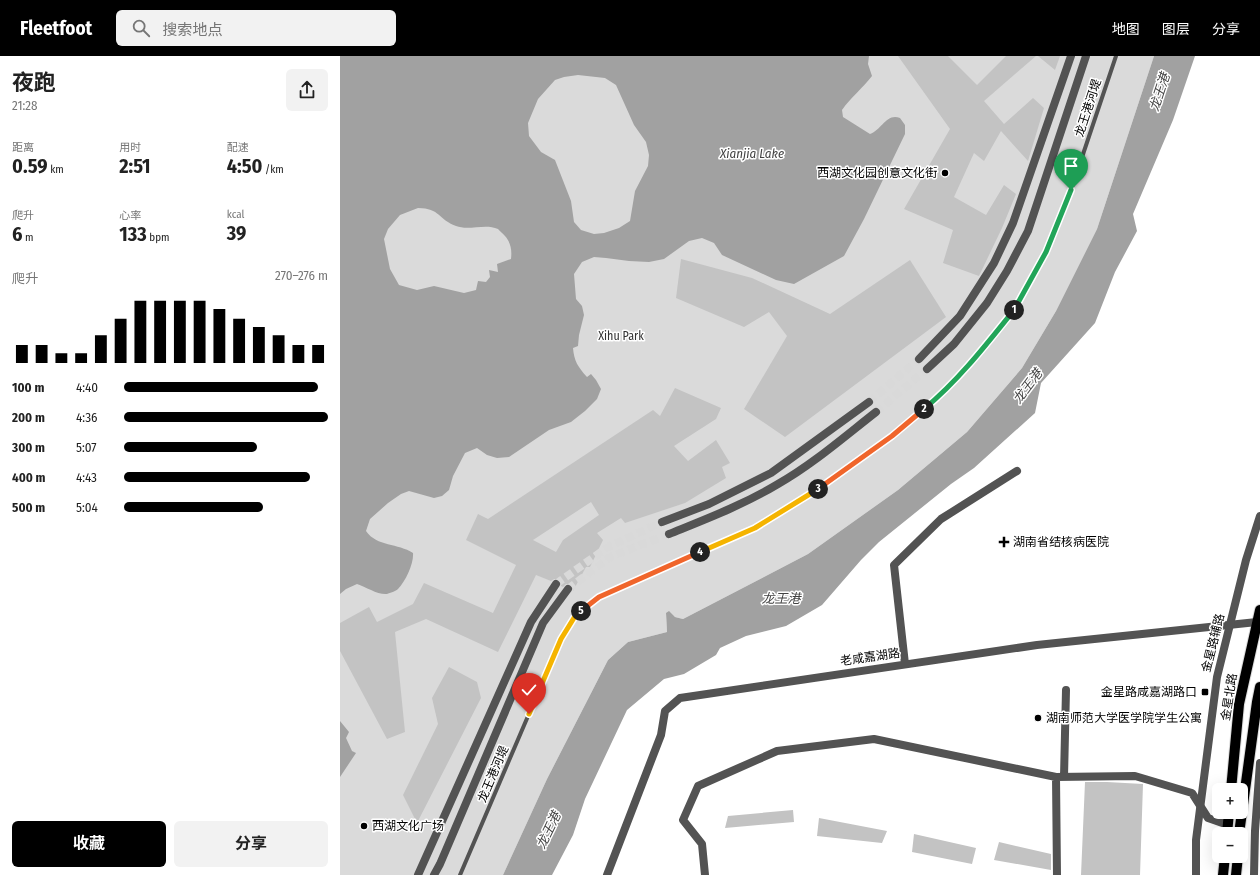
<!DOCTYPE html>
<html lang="zh">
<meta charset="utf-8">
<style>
body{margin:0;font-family:"Fira Sans Condensed","Noto Sans SC",sans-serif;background:#f2f2f2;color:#222;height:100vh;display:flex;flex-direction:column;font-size:15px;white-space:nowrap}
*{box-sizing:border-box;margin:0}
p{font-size:13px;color:#767676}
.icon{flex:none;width:22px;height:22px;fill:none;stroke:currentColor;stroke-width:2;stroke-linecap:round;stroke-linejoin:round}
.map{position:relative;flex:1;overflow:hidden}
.sheet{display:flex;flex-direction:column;background:#fff;width:340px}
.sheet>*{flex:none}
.controls{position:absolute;left:872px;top:727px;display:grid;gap:8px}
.controls a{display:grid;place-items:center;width:36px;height:36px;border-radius:6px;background:#fff;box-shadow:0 4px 16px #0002;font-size:20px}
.pin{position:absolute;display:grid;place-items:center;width:34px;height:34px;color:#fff;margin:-41px -17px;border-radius:50% 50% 50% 0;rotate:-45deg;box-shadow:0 0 4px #0007}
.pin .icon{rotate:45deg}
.km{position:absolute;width:20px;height:20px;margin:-10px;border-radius:50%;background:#222;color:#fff;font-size:11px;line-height:20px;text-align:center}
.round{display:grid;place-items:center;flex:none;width:42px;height:42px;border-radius:6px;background:#f2f2f2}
.summary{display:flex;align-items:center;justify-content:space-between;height:68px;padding:0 12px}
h1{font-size:22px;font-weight:700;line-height:30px}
.stats{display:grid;grid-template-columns:repeat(3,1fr);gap:6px;height:68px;padding:4px 12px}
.stats div{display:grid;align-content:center}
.stats b{font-size:20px;font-weight:700}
.stats small{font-size:11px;font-weight:400}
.stats p{font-size:11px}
.chart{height:112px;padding:8px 12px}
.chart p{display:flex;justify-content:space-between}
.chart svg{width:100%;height:72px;margin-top:4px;stroke:#000;stroke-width:6}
.button{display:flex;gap:8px;margin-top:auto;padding:8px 12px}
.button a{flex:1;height:46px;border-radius:6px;background:#000;color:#fff;font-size:16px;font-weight:700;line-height:46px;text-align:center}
.button a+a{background:#f2f2f2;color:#222}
ul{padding:0 12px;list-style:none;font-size:13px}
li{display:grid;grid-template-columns:64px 48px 1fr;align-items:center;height:30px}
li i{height:10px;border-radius:5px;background:#000}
header{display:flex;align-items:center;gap:24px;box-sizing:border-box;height:56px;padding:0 20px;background:#000;color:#fff}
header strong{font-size:19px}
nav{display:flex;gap:22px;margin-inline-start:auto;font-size:14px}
.search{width:280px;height:36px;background:#f2f2f2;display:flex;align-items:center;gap:10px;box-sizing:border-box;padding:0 14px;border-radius:6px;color:#767676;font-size:15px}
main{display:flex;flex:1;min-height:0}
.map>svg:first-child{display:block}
.green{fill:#dadada}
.water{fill:#a1a1a1;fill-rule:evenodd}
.building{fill:#c3c3c3;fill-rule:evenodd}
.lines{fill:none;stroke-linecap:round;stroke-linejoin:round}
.minor-tunnel{stroke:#d9d9d9;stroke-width:8;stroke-dasharray:8 4;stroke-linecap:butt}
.primary-casing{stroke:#dbdbdb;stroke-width:12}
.service{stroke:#535353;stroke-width:4}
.minor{stroke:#535353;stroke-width:8}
.tertiary{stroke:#535353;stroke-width:8}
.primary{stroke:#000;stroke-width:10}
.split-1-casing{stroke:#fff;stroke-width:8}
.split-2-casing{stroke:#fff;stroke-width:8}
.split-3-casing{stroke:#fff;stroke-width:8}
.split-4-casing{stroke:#fff;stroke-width:8}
.split-5-casing{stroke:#fff;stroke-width:8}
.split-6-casing{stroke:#fff;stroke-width:8}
.split-1{stroke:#22a559;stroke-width:5}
.split-2{stroke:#22a559;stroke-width:5}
.split-3{stroke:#f0652b;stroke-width:5}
.split-4{stroke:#f5b400;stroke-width:5}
.split-5{stroke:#f0652b;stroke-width:5}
.split-6{stroke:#f5b400;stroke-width:5}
.poi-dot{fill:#000;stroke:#fff;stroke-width:1.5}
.labels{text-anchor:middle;stroke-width:3;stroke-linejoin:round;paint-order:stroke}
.street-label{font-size:12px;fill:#000;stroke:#fff}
.poi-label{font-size:12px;fill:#000;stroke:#fff;text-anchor:start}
.park-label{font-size:12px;fill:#313131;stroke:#fff}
.water-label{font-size:13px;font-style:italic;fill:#424242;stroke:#fff}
</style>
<header>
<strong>Fleetfoot</strong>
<div class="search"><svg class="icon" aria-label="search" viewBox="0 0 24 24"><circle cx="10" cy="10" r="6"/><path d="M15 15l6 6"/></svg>搜索地点</div>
<nav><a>地图</a><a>图层</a><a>分享</a></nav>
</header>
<main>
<section class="sheet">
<div class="summary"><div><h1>夜跑</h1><p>21:28</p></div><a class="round"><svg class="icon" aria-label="share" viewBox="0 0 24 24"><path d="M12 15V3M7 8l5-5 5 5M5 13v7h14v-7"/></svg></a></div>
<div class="stats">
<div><p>距离</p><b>0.59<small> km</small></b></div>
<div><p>用时</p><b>2:51</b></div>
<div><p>配速</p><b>4:50<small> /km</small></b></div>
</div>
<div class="stats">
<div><p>爬升</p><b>6<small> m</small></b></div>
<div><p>心率</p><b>133<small> bpm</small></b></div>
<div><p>kcal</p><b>39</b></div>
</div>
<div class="chart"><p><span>爬升</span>270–276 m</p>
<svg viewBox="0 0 160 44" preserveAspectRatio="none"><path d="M5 44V33M15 44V33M25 44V38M35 44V38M45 44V27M55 44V17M65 44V6M75 44V6M85 44V6M95 44V6M105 44V11M115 44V17M125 44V22M135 44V27M145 44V33M155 44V33"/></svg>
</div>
<ul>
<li><b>100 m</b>4:40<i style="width:95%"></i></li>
<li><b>200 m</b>4:36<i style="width:100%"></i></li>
<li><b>300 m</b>5:07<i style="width:65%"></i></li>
<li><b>400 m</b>4:43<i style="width:91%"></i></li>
<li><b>500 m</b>5:04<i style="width:68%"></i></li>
</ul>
<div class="button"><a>收藏</a><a>分享</a></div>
</section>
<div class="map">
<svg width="920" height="819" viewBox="0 0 920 819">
<rect width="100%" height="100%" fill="#fff"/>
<path class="green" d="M 0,0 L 814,0 L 757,173 L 716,255 L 682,312 L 627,376 L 558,434 L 468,498 L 343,563 L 335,561 L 326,557 L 327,576 L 288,586 L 268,604 L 207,723 L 163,819 L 0,819 Z"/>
<path class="water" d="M 0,0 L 529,0 L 528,8 L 532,20 C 523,32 511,41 502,54 L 503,61 L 530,78 C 542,74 546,57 560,62 L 565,69 L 565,78 L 524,163 L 504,200 L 454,228 L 436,224 L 382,199 L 374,187 L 362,182 L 349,185 L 324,203 L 309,206 L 289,205 L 266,202 L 254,201 L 242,206 L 234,218 L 236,243 L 242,250 L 244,259 L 239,279 L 238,290 L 233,292 C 234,305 238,311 247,321 L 251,318 L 256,324 L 261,333 L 257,343 L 245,355 L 231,366 L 209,374 L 169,401 L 157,402 L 147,399 L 137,392 L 125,397 L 113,420 L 109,434 L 102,440 L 94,442 L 69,435 L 61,438 L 48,447 L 30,463 L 26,475 C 37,491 58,487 73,497 C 74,507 66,525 58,533 C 56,535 50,537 47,538 C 38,539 26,531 17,528 L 6,533 L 0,538 ZM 238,19 L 265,22 L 276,29 L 294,69 L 306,86 L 309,99 L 308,110 L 295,135 L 290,165 L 279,172 L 264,177 L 254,178 L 241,174 L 234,166 L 231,145 L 215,104 L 201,96 L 189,80 L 188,67 L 198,43 L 215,24 L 224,21 ZM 78,152 C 100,152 99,164 116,170 C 129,175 145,167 158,173 C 160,175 163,178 165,180 C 171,187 172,194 171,203 L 157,208 L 158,216 L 149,214 L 150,221 L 146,226 L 138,225 L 136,234 L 124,237 L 94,230 L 77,234 L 59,229 L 50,213 L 44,183 L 48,173 L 60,159 Z
M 814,0 L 855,0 L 833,64 L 793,158 L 797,175 L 775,216 L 755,267 L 701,327 L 695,357 L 634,412 L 611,428 L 539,486 L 521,504 L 482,549 L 446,570 L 406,580 L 380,592 L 376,599 L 344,618 L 324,623 L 287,654 L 245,743 L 233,779 L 212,819 L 163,819 L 207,723 L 268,604 L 288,586 L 327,576 L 326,557 L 329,555 L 335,561 L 343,563 L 468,498 L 558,434 L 627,376 L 682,312 L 716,255 L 757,173 Z
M 0,665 L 9,676 L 6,682 L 12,695 L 16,697 L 0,721 Z"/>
<path class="building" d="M 558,0 L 608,0 L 637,29 L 666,0 L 696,0 L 644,45 L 664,68 L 693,42 L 704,52 L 688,105 L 661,75 L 644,105 L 634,97 L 614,141 L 646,159 L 664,129 L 676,138 L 662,172 L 639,220 L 603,207 L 613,174 L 564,153 L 610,73 Z
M 698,0 L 720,0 L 715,14 Z
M 341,203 L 412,222 L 490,258 L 570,204 L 606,261 L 445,381 L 404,353 L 447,280 L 429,256 L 404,271 L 336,242 Z
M 335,332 L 381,352 L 376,363 L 334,390 L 348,405 L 376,384 L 390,407 L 382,411 L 386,422 L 345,447 L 285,467 L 281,462 L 257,477 L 263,484 L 250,511 L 246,511 L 233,535 L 233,531 L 231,528 L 226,528 L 223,531 L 221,530 L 221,526 L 219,523 L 214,523 L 211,525 L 196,519 L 158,596 L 86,563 L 55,576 L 65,676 L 47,683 L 0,595 L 0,567 L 29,551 L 37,566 L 73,548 L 84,527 L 153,557 L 176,509 L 126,484 L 138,458 L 148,463 L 313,354 L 320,360 ZM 251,446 L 259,459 L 223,484 L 216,496 L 193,484 Z
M 109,611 L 137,626 L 141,642 L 77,767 L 63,739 L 98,668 L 92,642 Z
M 745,726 L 767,726 L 803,728 L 800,819 L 741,819 Z
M 453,754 L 454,766 L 385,772 L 388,760 Z
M 479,762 L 547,775 L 542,787 L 477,780 Z
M 574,778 L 636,792 L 632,808 L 572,796 Z
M 659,786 L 711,798 L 711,814 L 654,804 Z"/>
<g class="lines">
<path class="minor-tunnel" d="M 529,346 L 579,303
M 536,356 L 587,313
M 216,528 L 268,491 L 322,466
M 228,533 L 270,501 L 329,478"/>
<defs>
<path id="primary" d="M 891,734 L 899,648 L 920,554
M 887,778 L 889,756
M 899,778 L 917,646 L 920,631
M 883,819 L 885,800
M 896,819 L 898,800"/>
</defs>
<use href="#primary" class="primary-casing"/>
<path class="service" d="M 120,819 L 221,583 L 237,557 L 259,541 L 415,472 L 475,435 L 553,380 L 596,343 L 646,289 L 675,252 L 705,196 L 731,134 L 776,0"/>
<path class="minor" d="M 579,303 L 620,260 L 654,207 L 673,167 L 731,0
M 587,313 L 614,288 L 647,247 L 667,215 L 688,175 L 746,0
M 322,466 L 369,448 L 431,417 L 529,346
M 329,478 C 366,463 403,449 438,428 C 473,408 504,381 536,356
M 565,608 L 554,509 L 601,463 L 677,415
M 716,721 L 717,819
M 724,721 L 726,634
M 78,819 L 191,566 L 216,528
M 94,819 L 100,808 L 203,567 L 228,533
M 267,819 L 321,679 L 325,655 L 340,642 L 697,589 L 917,566
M 365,819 L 362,788 L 343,764 L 358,730 L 437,695 L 534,683 L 716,721 L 795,720 L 852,737 L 868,762 L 888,769"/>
<path class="tertiary" d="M 856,819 L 856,784 L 877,621 L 906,504 L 920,460
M 914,819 L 915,775 L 920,707"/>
<use href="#primary" class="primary"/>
</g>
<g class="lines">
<defs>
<path id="split-1" d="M 674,254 L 706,196 L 731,134"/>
<path id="split-2" d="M 584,353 C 618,325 646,289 674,254"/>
<path id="split-3" d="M 478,433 L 552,380 L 584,353"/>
<path id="split-4" d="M 360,496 L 415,472 L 478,433"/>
<path id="split-5" d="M 241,555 L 259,541 L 360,496"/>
<path id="split-6" d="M 189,658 L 221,583 L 237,557 L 241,555"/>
</defs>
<use href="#split-1" class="split-1-casing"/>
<use href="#split-2" class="split-2-casing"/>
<use href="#split-3" class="split-3-casing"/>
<use href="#split-4" class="split-4-casing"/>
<use href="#split-5" class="split-5-casing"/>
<use href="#split-6" class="split-6-casing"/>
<use href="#split-1" class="split-1"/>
<use href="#split-2" class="split-2"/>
<use href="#split-3" class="split-3"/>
<use href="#split-4" class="split-4"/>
<use href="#split-5" class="split-5"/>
<use href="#split-6" class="split-6"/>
</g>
<g class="poi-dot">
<circle cx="605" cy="117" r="4"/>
<path d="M662 480h4v4h4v4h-4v4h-4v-4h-4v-4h4z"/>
<rect x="861" y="632" width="8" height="8" rx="2"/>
<circle cx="698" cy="662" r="4"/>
<circle cx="24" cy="770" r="4"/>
</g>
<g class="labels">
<g class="street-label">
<text transform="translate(748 52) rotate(-72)" y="4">龙王港河堤</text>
<text transform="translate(873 587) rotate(-76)" y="4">金星路辅路</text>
<text transform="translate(530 601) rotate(-8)" y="4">老咸嘉湖路</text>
<text transform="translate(889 641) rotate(-81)" y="4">金星北路</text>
<text transform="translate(153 718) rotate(-67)" y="4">龙王港河堤</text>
</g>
<g class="poi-label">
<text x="597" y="121" text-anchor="end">西湖文化园创意文化街</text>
<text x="673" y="490">湖南省结核病医院</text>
<text x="857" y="640" text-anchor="end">金星路咸嘉湖路口</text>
<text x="706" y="666">湖南师范大学医学院学生公寓</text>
<text x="32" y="774">西湖文化广场</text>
</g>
<g class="park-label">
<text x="281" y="284">Xihu Park</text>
</g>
<g class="water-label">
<text transform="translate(819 36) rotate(-72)" y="5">龙王港</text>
<text x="412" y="102">Xianjia Lake</text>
<text transform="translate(687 330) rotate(-53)" y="5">龙王港</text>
<text x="441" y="547">龙王港</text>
<text transform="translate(208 774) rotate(-64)" y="5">龙王港</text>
</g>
</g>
</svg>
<div class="controls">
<a>+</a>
<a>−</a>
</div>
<div class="pin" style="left:731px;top:134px;background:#1e9e55"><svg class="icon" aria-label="arrive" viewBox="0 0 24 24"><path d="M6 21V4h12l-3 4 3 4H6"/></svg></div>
<div class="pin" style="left:189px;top:658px;background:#d93025"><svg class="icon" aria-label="check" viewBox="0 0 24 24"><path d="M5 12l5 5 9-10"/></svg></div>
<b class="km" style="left:674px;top:254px">1</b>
<b class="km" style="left:584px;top:353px">2</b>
<b class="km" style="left:478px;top:433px">3</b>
<b class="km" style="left:360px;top:496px">4</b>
<b class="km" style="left:241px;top:555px">5</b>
</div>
</main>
